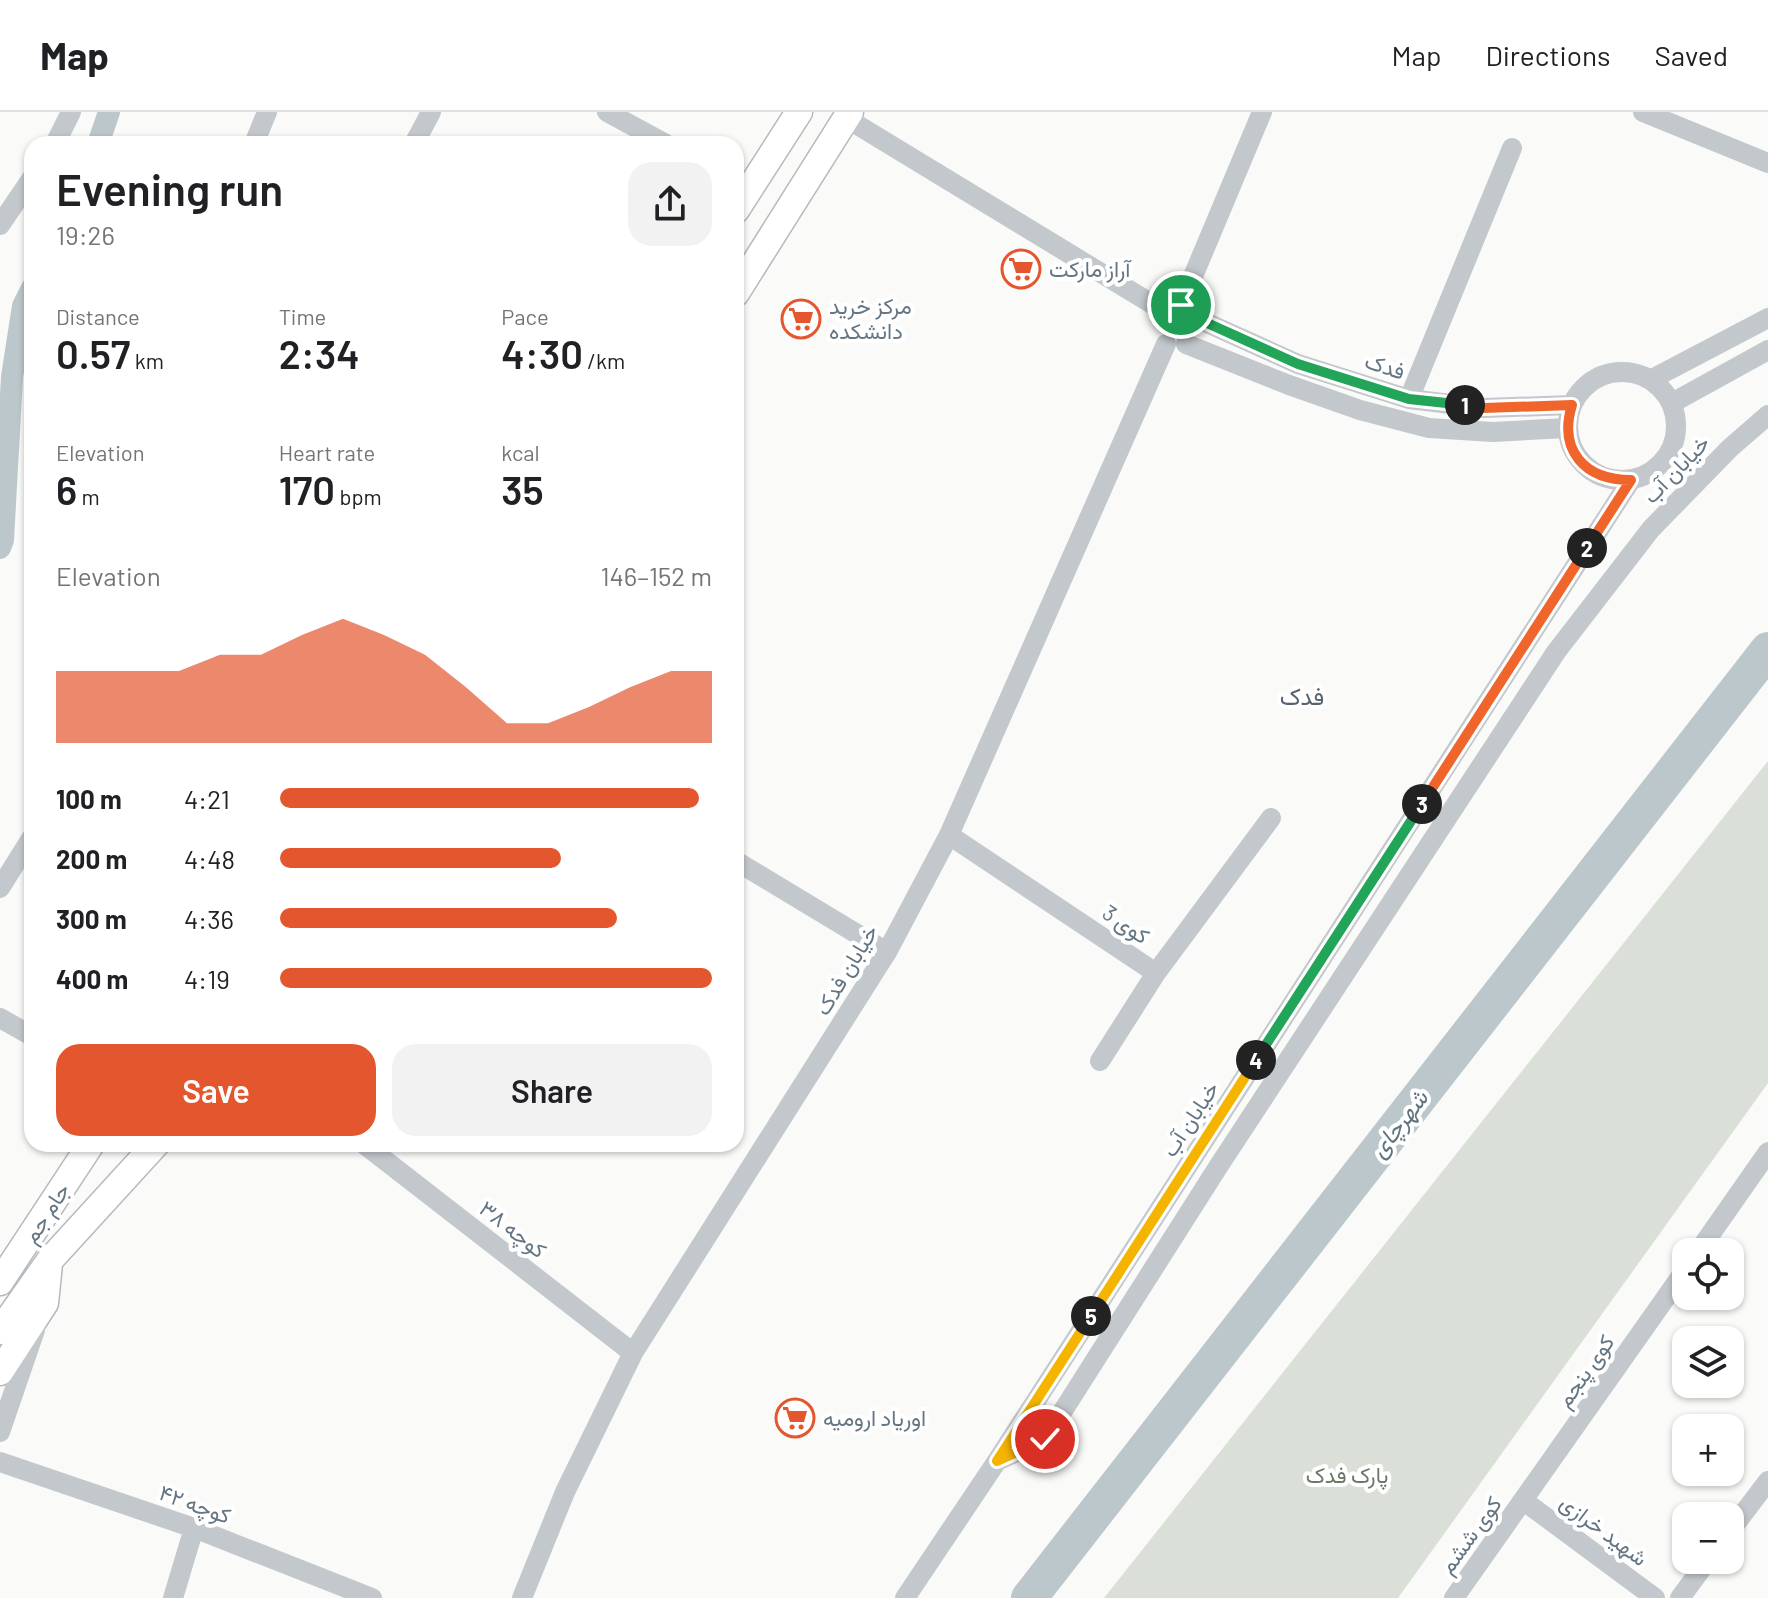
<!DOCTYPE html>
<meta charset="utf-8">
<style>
body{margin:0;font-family:Barlow,Vazirmatn,sans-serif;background:#f2f2f2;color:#202124;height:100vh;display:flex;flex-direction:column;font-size:30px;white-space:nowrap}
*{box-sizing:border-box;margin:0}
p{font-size:26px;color:#757577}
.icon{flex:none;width:44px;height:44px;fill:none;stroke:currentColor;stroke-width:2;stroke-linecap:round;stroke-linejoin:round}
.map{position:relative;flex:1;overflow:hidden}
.side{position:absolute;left:24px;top:24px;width:720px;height:1016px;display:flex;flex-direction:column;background:#fff;border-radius:24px;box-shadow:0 2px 6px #0004}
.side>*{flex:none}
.tools{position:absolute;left:1672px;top:1126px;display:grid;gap:16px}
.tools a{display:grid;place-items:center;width:72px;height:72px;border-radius:16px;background:#fff;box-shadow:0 2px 6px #0004;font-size:40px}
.pin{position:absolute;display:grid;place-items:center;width:68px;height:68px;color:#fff;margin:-34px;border:4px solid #fff;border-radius:50%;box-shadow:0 2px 8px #0007}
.km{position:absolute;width:40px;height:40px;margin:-20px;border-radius:50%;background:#222;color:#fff;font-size:22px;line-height:40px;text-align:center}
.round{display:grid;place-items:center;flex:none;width:84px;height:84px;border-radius:24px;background:#f2f2f2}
.head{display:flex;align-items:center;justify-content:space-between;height:136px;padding:0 32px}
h1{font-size:44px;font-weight:600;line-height:60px}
.stats{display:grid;grid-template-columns:repeat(3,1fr);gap:12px;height:136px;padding:8px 32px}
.stats div{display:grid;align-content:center}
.stats b{font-size:40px;font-weight:600}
.stats small{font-size:22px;font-weight:400}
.stats p{font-size:22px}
.chart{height:224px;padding:16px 32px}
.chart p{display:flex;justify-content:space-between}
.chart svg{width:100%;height:144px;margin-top:8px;fill:#e4572e;opacity:.7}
.button{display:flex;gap:16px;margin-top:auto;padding:16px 32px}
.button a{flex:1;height:92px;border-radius:24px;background:#e4572e;color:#fff;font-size:32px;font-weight:600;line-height:92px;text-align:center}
.button a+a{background:#f2f2f2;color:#202124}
ul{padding:0 32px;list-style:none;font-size:26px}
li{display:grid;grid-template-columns:128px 96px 1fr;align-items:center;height:60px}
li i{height:20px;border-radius:10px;background:#e4572e}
header{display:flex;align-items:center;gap:48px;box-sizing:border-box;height:112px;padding:0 40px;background:#fff;border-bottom:2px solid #e0e0e0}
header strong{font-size:38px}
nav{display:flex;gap:44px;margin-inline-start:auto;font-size:28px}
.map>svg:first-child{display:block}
.park{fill:#dadfd7}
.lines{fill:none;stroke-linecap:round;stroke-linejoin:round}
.canal{stroke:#bbc7cb;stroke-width:22}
.river{stroke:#bbc7cb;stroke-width:36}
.major-casing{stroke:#b5babe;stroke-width:29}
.minor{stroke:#c3c8cc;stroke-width:20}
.major{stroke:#fff;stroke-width:26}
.split-1-casing{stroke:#fff;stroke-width:16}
.split-2-casing{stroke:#fff;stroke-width:16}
.split-3-casing{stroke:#fff;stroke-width:16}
.split-4-casing{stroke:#fff;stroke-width:16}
.split-5-casing{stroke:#fff;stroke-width:16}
.split-6-casing{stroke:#fff;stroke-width:16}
.split-1{stroke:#22a559;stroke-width:10}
.split-2{stroke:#f0652b;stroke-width:10}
.split-3{stroke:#f0652b;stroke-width:10}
.split-4{stroke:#22a559;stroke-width:10}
.split-5{stroke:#f5b400;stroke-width:10}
.split-6{stroke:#f5b400;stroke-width:10}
.labels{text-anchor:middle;stroke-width:8;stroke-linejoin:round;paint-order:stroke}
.poi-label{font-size:22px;fill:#657683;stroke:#fff;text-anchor:start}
.street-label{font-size:22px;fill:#657683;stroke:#fff}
.park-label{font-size:22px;fill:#687a64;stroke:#fff}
.neighbourhood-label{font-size:24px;fill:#57646e;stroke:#fff}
.water-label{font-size:24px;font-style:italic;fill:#60757c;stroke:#fff}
</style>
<header>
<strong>Map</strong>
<nav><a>Map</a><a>Directions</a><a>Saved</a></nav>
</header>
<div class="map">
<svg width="1768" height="1486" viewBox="0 0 1768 1486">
<rect width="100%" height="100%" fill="#fafaf8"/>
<path class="park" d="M 1768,649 L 1768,971 L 1398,1486 L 1104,1486 Z"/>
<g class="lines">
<path class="canal" d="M 98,32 L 109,0
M 0,436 L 3,428 L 12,265 L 23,194 L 32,176"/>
<path class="river" d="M 1029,1486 L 1768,538"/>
<defs>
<path id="major" d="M 736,98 L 799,0
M 736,181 L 850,0
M 0,1170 L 91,1032
M 0,1219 L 50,1148 L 156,1032
M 0,1260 L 45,1191 L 49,1152"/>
</defs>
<use href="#major" class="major-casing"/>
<path class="minor" d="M 607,0 L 666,32
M 1643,0 L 1768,51
M 846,6 L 1162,198
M 55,32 L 71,0
M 254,32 L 267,0
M 414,32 L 431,0
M 0,113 L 32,66
M 1181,193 L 1262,0
M 1196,206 L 1298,252 L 1409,287 L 1484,296 L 1572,293
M 1186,232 L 1289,273 L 1360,298 L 1429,316 L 1493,320 L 1567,316
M1568 314a54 54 0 1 1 108 0a54 54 0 1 1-108 0Z
M 1650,268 L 1768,206
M 1409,287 L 1512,36
M 1672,291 L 1768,238
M 949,723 L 1156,861 L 1271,706
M 736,749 L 887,840
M 0,776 L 32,725
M 0,906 L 32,924
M 1100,949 L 1156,861
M 364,1032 L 633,1241
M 1698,1140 L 1768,1040
M 0,1320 L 35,1218
M 997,1349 L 1045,1327 L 1218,1055 L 1556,540 L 1651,417 L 1730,336 L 1768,303
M 0,1350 L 194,1416 L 372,1486
M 1524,1389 L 1655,1486
M 1730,1419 L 1768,1369
M 173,1486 L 194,1416
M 522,1486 L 565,1380 L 633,1241 L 887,840 L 949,723 L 1166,232
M 905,1486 L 997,1349 L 1631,368
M 1454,1486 L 1686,1157
M 1680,1486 L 1708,1448"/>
<use href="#major" class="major"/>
</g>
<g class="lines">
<defs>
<path id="split-1" d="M 1181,193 L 1190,197 L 1196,206 L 1298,252 L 1409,287 L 1465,293"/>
<path id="split-2" d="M 1465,293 L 1484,296 L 1572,293 C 1558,339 1585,368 1631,368 L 1587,436"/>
<path id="split-3" d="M 1422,692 L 1587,436"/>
<path id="split-4" d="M 1256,948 L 1422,692"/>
<path id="split-5" d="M 1091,1204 L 1256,948"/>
<path id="split-6" d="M 1045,1327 L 997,1349 L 1091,1204"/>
</defs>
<use href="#split-1" class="split-1-casing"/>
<use href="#split-2" class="split-2-casing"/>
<use href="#split-3" class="split-3-casing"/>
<use href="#split-4" class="split-4-casing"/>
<use href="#split-5" class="split-5-casing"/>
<use href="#split-6" class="split-6-casing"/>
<use href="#split-1" class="split-1"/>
<use href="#split-2" class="split-2"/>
<use href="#split-3" class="split-3"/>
<use href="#split-4" class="split-4"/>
<use href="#split-5" class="split-5"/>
<use href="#split-6" class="split-6"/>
</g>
<defs>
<symbol id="supermarket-ring" viewBox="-11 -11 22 22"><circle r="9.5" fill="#fff" stroke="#e4572e" stroke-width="1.5"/><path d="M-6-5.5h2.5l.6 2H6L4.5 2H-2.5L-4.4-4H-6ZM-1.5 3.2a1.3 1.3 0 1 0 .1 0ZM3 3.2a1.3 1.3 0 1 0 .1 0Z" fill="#e4572e"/></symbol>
</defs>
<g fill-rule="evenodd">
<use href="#supermarket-ring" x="999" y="135" width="44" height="44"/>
<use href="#supermarket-ring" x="779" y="185" width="44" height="44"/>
<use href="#supermarket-ring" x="773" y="1284" width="44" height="44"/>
</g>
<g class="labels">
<g class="poi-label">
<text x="1049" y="165">آراز مارکت</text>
<text x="829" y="202">مرکز خرید<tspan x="829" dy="25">دانشکده</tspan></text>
<text x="823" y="1314">اوریاد ارومیه</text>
</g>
<g class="street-label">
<text transform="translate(1385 254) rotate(18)" y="8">فدک</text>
<text transform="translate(1676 357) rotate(-46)" y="8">خیابان آب</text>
<text transform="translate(1126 812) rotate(34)" y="8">کوی 3</text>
<text transform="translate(846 858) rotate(-59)" y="8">خیابان فدک</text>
<text transform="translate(1190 1007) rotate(-57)" y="8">خیابان آب</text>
<text transform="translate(46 1101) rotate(-57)" y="8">جام جم</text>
<text transform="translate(513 1117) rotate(38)" y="8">کوچه ۳۸</text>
<text transform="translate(1585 1259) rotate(-55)" y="8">کوی پنجم</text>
<text transform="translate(195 1392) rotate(20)" y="8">کوچه ۴۲</text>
<text transform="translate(1604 1418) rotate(37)" y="8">شهید خرازی</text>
<text transform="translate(1470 1423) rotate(-54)" y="8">کوی ششم</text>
</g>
<g class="park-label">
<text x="1347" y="1371">پارک فدک</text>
</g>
<g class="neighbourhood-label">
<text x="1302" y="593">فدک</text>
</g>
<g class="water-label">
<text transform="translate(1399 1012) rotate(-52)" y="8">شهرچای</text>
</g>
</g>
</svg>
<div class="tools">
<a><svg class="icon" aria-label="locate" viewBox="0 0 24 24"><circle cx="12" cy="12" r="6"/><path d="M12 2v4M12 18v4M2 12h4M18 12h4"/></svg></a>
<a><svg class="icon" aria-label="layers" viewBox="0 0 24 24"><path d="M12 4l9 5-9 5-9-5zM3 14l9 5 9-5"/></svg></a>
<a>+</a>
<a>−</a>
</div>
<div class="pin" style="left:1181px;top:193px;background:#1e9e55"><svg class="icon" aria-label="arrive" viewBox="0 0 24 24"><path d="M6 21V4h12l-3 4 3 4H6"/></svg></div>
<div class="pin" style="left:1045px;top:1327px;background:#d93025"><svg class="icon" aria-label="check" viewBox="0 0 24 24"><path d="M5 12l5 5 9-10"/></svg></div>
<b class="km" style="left:1465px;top:293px">1</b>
<b class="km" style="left:1587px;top:436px">2</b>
<b class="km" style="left:1422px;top:692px">3</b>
<b class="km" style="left:1256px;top:948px">4</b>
<b class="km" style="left:1091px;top:1204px">5</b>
<section class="side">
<div class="head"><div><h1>Evening run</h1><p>19:26</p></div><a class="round"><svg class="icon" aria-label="share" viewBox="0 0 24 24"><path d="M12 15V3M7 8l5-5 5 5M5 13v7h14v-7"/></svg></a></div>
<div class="stats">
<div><p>Distance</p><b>0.57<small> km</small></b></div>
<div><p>Time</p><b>2:34</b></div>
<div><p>Pace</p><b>4:30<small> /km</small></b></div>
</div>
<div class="stats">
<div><p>Elevation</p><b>6<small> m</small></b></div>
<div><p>Heart rate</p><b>170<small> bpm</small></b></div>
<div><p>kcal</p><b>35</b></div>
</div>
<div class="chart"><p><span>Elevation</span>146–152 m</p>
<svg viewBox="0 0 160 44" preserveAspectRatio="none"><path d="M0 44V22L10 22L20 22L30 22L40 17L50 17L60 11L70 6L80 11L90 17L100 27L110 38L120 38L130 33L140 27L150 22L160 22V44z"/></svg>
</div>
<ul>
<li><b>100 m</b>4:21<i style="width:97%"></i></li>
<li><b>200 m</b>4:48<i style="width:65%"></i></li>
<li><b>300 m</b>4:36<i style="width:78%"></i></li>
<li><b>400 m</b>4:19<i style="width:100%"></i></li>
</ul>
<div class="button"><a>Save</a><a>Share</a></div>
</section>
</div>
